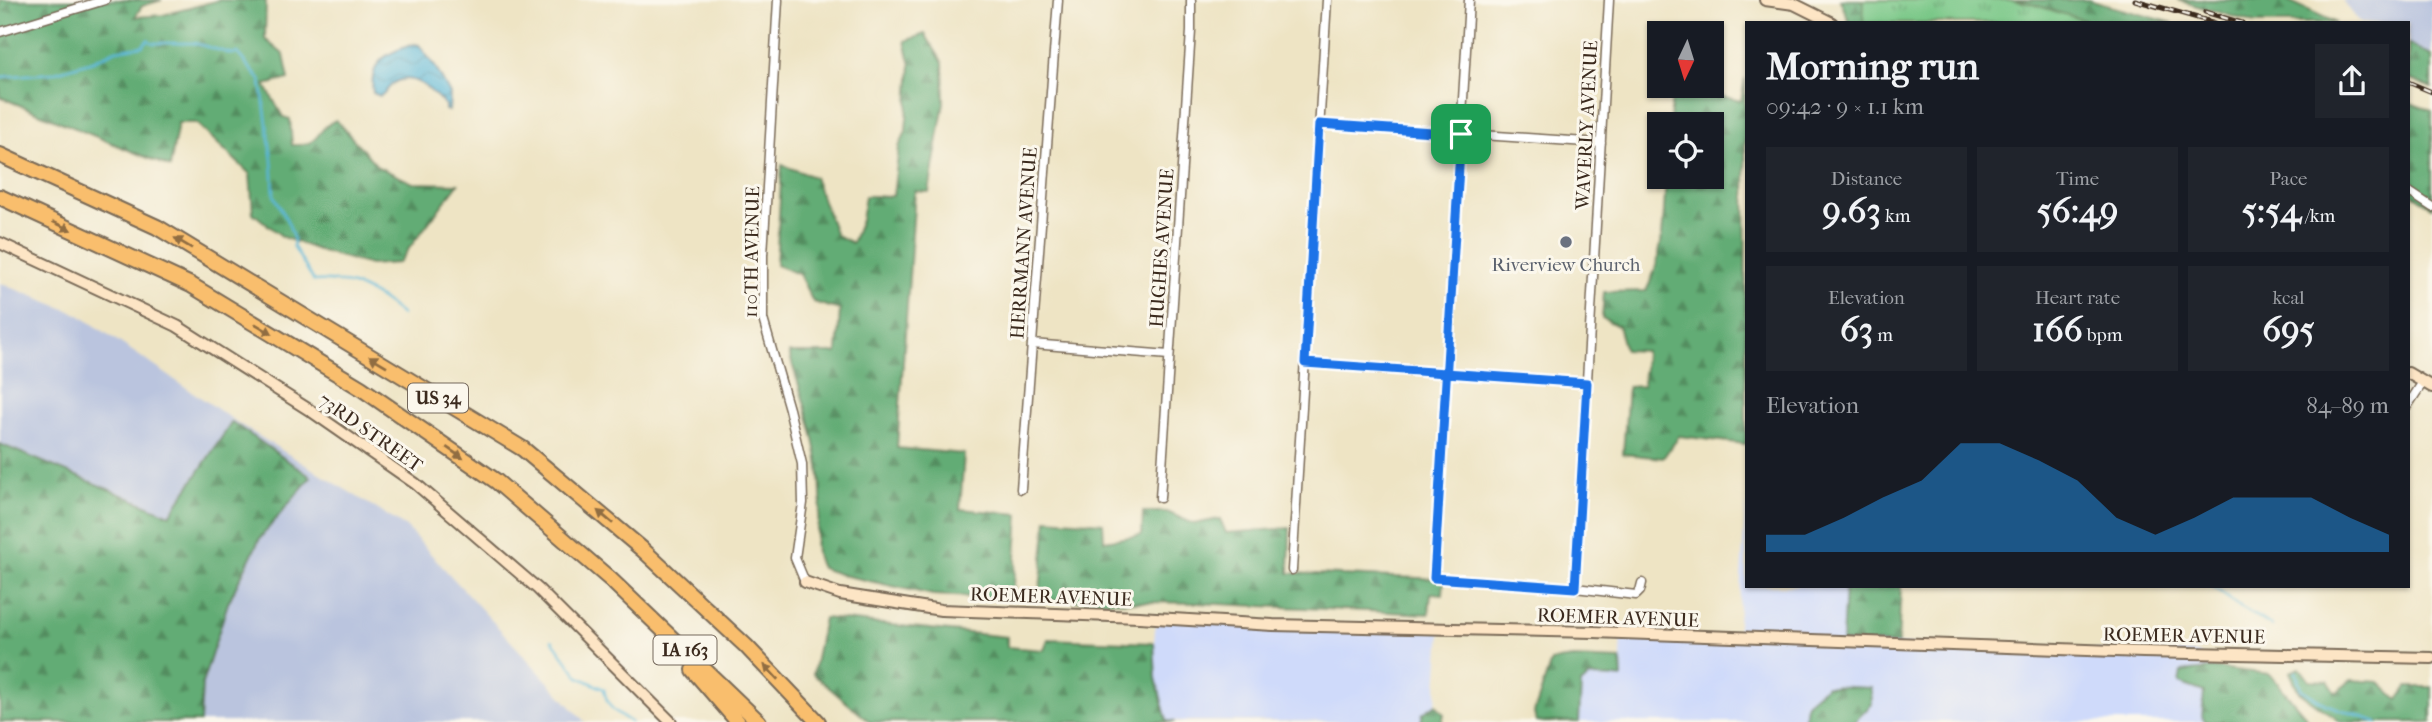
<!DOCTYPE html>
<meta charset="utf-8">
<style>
body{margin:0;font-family:"IM FELL French Canon",serif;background:#20242c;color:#f1f3f6;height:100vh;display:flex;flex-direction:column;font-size:26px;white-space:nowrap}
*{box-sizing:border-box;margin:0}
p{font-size:23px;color:#9ea1a6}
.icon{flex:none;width:38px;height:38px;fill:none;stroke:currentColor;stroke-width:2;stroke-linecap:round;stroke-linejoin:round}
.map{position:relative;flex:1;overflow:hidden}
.sheet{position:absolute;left:1745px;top:21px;width:665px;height:567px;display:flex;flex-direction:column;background:#171b24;border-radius:0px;box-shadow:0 2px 5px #0004}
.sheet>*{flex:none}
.needle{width:46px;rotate:184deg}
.controls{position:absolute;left:1647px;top:21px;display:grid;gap:14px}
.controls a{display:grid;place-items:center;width:77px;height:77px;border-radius:0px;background:#171b24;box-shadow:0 2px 5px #0004;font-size:35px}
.pin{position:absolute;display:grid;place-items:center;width:60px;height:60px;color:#fff;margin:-30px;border-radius:14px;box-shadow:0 4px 10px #0006}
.round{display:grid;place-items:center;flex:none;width:74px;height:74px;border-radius:0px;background:#20242c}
.overview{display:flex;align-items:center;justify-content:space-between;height:119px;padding:0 21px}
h1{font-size:38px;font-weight:700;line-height:52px}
.stats{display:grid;grid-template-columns:repeat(3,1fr);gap:10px;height:119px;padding:7px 21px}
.stats div{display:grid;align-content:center;border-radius:0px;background:#20242c;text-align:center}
.stats b{font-size:35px;font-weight:700}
.stats small{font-size:19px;font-weight:400}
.stats p{font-size:19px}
.chart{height:196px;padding:14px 21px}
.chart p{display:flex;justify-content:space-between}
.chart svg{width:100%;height:126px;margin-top:7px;fill:#1f6fb2;opacity:.7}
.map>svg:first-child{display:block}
.built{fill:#cfdafa}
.industrial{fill:#bac4de}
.forest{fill:url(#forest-firs);stroke:#4e6b49;stroke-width:2}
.park{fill:url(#park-tufts);stroke:#5a7852;stroke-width:2}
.water{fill:url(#water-waves);stroke:#4a707a;stroke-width:2}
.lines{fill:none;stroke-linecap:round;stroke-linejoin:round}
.stream{stroke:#58b6d6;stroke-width:2.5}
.street-casing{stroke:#7a6b58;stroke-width:11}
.secondary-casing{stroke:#7a6b58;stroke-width:14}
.highway-casing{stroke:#7a6b58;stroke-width:18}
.street{stroke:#fff;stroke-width:8}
.secondary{stroke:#fde5c5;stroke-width:10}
.highway{stroke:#f9be6d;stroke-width:14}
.rail-casing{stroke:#3b2a1e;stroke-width:5}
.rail{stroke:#fbf7ec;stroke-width:2.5;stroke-dasharray:8;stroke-linecap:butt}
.oneway{fill:#906d42}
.route-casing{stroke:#fff;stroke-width:14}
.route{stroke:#1a73e8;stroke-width:9}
.worship-dot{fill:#6b7280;stroke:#fbf7ec;stroke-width:2.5}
.labels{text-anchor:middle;stroke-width:6;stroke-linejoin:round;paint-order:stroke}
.shield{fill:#fbf7ec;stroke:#75685c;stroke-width:2}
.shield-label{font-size:18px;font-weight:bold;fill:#3b2a1e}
.street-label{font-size:19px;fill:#3b2a1e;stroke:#fbf7ec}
.worship-label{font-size:19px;fill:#5b616d;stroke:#fbf7ec}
</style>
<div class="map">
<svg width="2432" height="722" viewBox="0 0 2432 722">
<defs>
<pattern id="forest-firs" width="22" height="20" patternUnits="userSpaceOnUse" patternTransform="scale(1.75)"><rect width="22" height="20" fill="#62ac74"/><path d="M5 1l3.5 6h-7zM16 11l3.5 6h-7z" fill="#528c5f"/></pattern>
<pattern id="park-tufts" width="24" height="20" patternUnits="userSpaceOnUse" patternTransform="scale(1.75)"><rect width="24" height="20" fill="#79c787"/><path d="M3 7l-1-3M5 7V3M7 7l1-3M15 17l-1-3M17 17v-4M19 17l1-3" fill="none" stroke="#64a26e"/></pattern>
<pattern id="water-waves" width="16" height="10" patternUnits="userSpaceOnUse" patternTransform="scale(1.75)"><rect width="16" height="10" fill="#58b6d6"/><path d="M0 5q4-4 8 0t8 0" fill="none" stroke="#4a94ad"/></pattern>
</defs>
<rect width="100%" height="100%" fill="#fbf7ec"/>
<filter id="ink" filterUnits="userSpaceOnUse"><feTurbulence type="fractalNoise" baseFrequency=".0143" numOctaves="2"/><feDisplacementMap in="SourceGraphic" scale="14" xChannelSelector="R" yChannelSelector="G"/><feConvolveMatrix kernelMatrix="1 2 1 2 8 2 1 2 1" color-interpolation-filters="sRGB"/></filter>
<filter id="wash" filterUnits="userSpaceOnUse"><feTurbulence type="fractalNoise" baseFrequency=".00686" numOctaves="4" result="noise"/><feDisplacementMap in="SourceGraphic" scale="28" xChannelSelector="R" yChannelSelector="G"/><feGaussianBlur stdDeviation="1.57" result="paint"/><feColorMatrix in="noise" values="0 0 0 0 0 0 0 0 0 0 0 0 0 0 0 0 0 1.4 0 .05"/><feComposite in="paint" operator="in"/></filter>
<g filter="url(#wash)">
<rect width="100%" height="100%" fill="#eee4c4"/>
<path class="built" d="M 1746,499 L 1746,586 L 1845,586 L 1842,642 L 2198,653 L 2217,668 L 2181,672 L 2179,682 L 2204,692 L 2202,718 L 2205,722 L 1854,722 L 1872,704 L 1807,703 L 1804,722 L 1579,722 L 1581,684 L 1589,677 L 1622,677 L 1620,633 L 1737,639 Z
M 1156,618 L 1441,629 L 1436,704 L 1423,713 L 1421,722 L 1167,721 L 1156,678 L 1154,643 Z"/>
<path class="industrial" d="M 2342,0 L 2432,0 L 2432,56 L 2408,44 L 2408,23 L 2363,23 L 2358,20 Z
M 0,283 L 78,314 L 241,425 L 406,527 L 585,722 L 0,722 Z"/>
<path class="forest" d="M 0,0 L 162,0 L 142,6 L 135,17 L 163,15 L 219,0 L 266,0 L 265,39 L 284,55 L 289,79 L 265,85 L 283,117 L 290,119 L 292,145 C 323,146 314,129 336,120 L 378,167 L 413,183 L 458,184 L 398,263 L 370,265 L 321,251 L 283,237 L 253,213 L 250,174 L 196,123 L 178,123 L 170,167 L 0,97 Z
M 1840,0 L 2088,0 L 2173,23 L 1850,23 Z
M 2177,0 L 2287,0 L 2336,23 L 2255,23 Z
M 925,34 L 943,63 L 944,102 L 929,192 L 915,191 L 897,448 L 964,454 L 960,509 L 1019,514 L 1013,599 L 933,595 L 842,575 L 821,568 C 809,545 820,524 821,500 C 822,449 803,401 789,353 L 837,353 L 840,310 L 813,302 L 799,274 L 776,265 L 782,165 L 814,177 L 836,235 L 852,243 L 861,220 L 865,196 L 893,196 L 899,147 L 906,131 L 911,65 L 905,41 Z
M 2408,44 L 2432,56 L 2432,88 L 2408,79 Z
M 1745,79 L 1746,444 L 1679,436 L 1663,458 L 1623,454 L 1628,387 L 1643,386 L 1645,351 L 1625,350 L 1618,326 L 1602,318 L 1604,292 L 1646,291 C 1665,256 1663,216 1666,177 L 1712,177 L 1712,124 L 1670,124 L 1672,93 L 1706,92 L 1741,101 Z
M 2408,102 L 2432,111 L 2432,207 L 2408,191 Z
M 232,422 L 311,477 L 260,538 L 228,603 L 202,684 L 200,722 L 0,722 L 0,444 L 170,515 Z
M 1143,512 L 1167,512 L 1194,524 L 1220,519 L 1226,533 L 1290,528 L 1289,573 L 1444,579 L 1443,594 L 1431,593 L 1429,614 L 1197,603 L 1039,600 L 1047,519 L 1103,523 L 1104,541 L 1142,535 Z
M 1845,586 L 1901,586 L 1898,644 L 1842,642 Z
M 824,618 L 1007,637 L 1007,647 L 1044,650 L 1048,639 L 1154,643 L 1156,678 L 1167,721 L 1175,722 L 870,722 L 813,674 Z
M 1573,658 L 1621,660 L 1622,678 L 1589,677 L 1581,684 L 1579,722 L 1536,722 L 1534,713 L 1551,661 Z
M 2217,668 L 2270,674 L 2307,718 L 2305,722 L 2205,722 L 2202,718 L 2204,692 L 2179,683 L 2181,672 Z
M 2300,668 L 2309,680 L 2328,681 L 2336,693 L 2351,680 L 2379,682 L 2398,700 L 2407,687 L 2432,687 L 2432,722 L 2341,722 L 2299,692 L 2290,672 Z
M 1826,686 L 1871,688 L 1872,704 L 1854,722 L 1804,722 L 1806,703 Z
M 1436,704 L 1444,714 L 1442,722 L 1421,722 L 1423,713 Z"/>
<path class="park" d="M 1861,0 L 2012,0 L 2032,4 L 2093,23 L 1863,23 L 1864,3 Z"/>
<path class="water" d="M 414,44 L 419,45 L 436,68 L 450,94 L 449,111 L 445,110 L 445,105 C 432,92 416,73 397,81 C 390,84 387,92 380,96 L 373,93 C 369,60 386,54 414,44 Z"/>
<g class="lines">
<path class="stream" d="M 0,77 L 52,73 L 93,61 L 116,50 L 142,46 L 148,40 L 153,43 L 194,43 L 232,54 L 237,53 L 261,81 L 272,160 L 274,195 L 289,225 L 294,241 L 293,246 L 314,281 C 352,279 374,291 402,315
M 2212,586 L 2240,607 L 2272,626
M 552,640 L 579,677 L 604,689 C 607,708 615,712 631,722
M 2296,672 L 2301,689 L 2325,704 L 2377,722"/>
</g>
</g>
<g filter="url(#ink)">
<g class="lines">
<defs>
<path id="street" d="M 778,0 L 763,255 L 763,319 L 789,409 L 802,464 L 803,503 L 795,558 L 805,582
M 1469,0 L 1434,578 L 1575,588 L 1636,595 L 1640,591 L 1642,583
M 0,32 L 105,0
M 1319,124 L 1601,143
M 2408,191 L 2432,207
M 1032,344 L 1169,355
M 1305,363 L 1587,383
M 2408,405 L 2423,382
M 1021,489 L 1058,0
M 1160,498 L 1191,31 L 1191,0
M 1292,570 L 1327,0
M 1575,588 L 1609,0"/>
<path id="secondary" d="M 1765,0 L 1794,4 L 1832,23
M 0,243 L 177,326 L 311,411 L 416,484 L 538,589 L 671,722
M 2408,373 L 2432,387
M 805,582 L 840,594 L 941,610 L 1139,617 L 1273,625 L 1594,632 L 2143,652 L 2432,658"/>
<path id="highway" d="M 0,155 L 157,227 L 523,449 L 642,549 L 746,646 L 818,722
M 0,197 L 191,285 L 361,388 L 496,481 L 610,579 L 759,722
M 693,670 L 738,722"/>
</defs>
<use href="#street" class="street-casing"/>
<use href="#secondary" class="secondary-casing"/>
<use href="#highway" class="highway-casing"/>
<use href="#street" class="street"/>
<use href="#secondary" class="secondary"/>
<use href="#highway" class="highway"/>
<defs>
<path id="rail" d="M 2135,0 L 2215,23
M 2205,12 L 2242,23
M 2408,82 L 2432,92"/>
</defs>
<use href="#rail" class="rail-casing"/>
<use href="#rail" class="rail"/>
</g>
<defs><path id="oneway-solid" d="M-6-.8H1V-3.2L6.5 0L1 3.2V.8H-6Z" transform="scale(1.75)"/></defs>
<g class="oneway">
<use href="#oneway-solid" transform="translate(62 226) rotate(25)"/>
<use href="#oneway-solid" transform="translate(183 243) rotate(-149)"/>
<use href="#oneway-solid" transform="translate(264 329) rotate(31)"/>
<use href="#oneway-solid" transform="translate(378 361) rotate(-149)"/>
<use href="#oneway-solid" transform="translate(455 453) rotate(34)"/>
<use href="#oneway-solid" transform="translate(605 517) rotate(-140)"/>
<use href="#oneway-solid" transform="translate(771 672) rotate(-133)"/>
</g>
</g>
<g class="lines" filter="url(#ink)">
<defs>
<path id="route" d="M 1461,134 L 1319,124 L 1305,363 C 1399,369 1493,376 1587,383 L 1575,588 L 1434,578 C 1443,430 1452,282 1461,134"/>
</defs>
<use href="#route" class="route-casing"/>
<use href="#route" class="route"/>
</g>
<circle class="worship-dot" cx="1566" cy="242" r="7"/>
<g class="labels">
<g class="shield">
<rect x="408" y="383.5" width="60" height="29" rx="5"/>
<rect x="653.5" y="635.5" width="63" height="29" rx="5"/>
</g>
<g class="shield-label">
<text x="438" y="404">US 34</text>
<text x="685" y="656">IA 163</text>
</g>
<g class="street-label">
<text transform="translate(1586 125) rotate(-87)" y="7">WAVERLY AVENUE</text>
<text transform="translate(1023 243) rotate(-86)" y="7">HERRMANN AVENUE</text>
<text transform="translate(1161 248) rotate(-86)" y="7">HUGHES AVENUE</text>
<text transform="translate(751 252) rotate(-89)" y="7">110TH AVENUE</text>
<text transform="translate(371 432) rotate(35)" y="7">73RD STREET</text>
<text transform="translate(1051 596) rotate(2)" y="7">ROEMER AVENUE</text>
<text transform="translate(1618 617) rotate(2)" y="7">ROEMER AVENUE</text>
<text transform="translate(2184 635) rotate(1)" y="7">ROEMER AVENUE</text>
</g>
<g class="worship-label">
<text x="1566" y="271">Riverview Church</text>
</g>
</g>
</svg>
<div class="controls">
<a><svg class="needle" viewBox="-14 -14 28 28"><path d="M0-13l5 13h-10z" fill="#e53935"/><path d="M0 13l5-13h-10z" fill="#9ea1a6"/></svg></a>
<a><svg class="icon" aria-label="locate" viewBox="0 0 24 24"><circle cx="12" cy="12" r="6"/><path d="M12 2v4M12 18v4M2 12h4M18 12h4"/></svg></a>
</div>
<div class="pin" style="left:1461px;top:134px;background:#1e9e55"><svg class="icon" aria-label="arrive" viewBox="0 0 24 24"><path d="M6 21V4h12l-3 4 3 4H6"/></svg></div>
<section class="sheet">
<div class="overview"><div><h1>Morning run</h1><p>09:42 · 9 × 1.1 km</p></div><a class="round"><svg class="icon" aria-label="share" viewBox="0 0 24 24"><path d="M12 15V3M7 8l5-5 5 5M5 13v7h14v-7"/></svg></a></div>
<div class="stats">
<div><p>Distance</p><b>9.63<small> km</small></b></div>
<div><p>Time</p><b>56:49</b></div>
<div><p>Pace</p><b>5:54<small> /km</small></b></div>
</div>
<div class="stats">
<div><p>Elevation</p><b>63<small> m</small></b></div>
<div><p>Heart rate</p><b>166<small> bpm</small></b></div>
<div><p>kcal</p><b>695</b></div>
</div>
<div class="chart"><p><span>Elevation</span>84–89 m</p>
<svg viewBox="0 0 160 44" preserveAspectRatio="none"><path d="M0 44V38L10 38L20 32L30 25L40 19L50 6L60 6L70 12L80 19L90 32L100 38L110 32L120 25L130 25L140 25L150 32L160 38V44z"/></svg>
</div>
</section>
</div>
